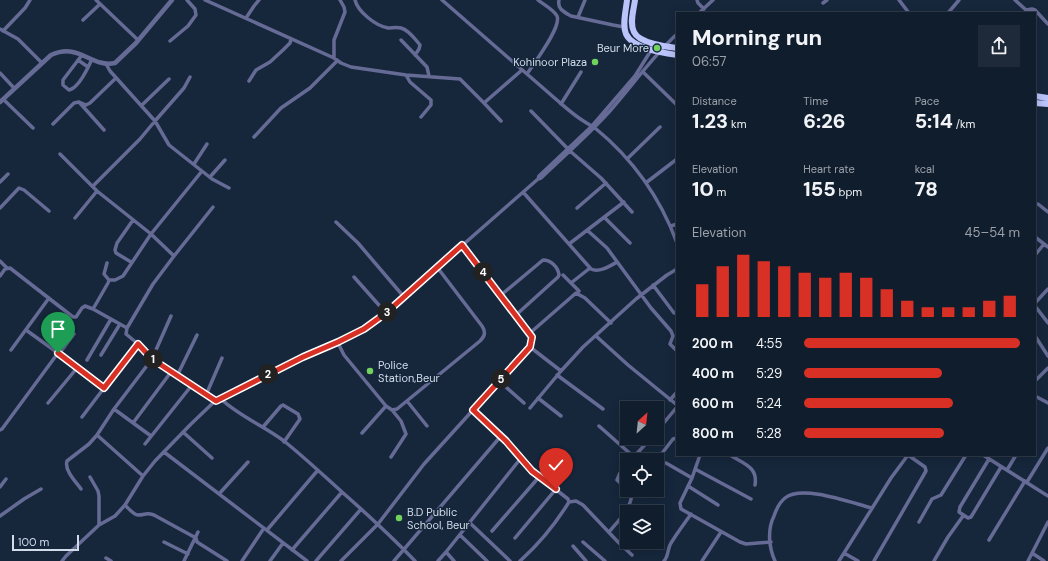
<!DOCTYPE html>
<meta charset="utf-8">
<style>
body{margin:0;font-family:"DM Sans",sans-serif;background:#1e2a39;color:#f1f3f6;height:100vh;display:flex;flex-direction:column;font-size:15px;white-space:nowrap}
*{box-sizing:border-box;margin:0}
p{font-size:13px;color:#9ca2aa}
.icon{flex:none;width:22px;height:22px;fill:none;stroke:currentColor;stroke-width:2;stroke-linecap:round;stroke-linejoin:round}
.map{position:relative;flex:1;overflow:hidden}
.details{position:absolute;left:676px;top:12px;width:360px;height:444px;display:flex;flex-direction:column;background:#101d2d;border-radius:0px;box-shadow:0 2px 10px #0003,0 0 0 1px #303b49}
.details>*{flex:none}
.needle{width:26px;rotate:27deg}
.fabs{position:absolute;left:620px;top:401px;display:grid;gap:8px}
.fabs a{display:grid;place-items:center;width:44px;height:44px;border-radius:0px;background:#101d2d;box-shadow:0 2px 10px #0003,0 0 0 1px #303b49;font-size:20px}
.scale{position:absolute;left:12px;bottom:10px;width:67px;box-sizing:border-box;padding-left:4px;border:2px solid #d1dcea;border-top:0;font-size:11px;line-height:14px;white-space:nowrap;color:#d1dcea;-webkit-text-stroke:3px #16273c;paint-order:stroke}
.pin{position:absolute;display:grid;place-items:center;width:34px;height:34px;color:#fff;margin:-41px -17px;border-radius:50% 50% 50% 0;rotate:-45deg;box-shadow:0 0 4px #0007}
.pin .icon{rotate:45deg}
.km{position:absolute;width:20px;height:20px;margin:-10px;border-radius:50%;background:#222;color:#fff;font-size:11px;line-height:20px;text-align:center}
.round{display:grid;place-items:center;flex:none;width:42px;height:42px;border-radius:0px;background:#1e2a39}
.overview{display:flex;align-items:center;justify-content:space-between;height:68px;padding:0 16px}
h1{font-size:22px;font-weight:800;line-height:30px}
.figures{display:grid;grid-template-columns:repeat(3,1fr);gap:6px;height:68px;padding:4px 16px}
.figures div{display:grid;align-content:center}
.figures b{font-size:20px;font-weight:800}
.figures small{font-size:11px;font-weight:400}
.figures p{font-size:11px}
.chart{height:112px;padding:8px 16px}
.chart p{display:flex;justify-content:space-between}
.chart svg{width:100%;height:72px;margin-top:4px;stroke:#d93025;stroke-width:6}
ul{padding:0 16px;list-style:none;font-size:13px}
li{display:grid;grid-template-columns:64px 48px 1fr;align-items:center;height:30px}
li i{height:10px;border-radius:5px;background:#d93025}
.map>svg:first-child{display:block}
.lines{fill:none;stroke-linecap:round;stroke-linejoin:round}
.minor{stroke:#666b95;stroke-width:3.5}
.tertiary{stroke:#666b95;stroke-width:4.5}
.trunk{stroke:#bac3fa;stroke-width:6}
.route-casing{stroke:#fff;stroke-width:8}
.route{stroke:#d93025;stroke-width:5}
.poi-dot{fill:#71d25e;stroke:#16273c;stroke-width:1.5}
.labels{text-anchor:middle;stroke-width:3;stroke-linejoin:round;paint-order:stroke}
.poi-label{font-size:11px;fill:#d1dcea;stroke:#16273c;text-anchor:end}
</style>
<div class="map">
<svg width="1048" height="561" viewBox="0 0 1048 561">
<rect width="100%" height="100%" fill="#16273c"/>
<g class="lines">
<path class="minor" d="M 96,0 L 138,40
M 205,0 L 334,58 L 341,63 L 351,67 L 406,75 L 460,79 L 484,103 L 522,70
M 355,0 C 358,12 376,26 388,28 C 392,28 397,27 401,28 C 409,30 415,39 420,45 L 419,49 L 415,55
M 442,0 L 558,101 C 566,108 575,116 585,122 C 588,124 592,126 595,128 C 633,159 660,197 677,243
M 559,0 C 557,9 564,12 571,16 L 613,25 L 624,27
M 697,0 L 698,3 L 704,9
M 899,0 L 909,13
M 1015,0 L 1026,10 L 1032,9 L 1035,10 L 1048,24
M 823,3 L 827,0
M 699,13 L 713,0
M 948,13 L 959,0
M 578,17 L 585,0
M 246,18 L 254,6 L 259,0
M 83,20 L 100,4
M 0,29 L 18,39 L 42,63
M 3,31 L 25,8 L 30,0
M 401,40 L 427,67 L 429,76
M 170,41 L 188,26 L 196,15 L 195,9 L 187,0
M 82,55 L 63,80 L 63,85 L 69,90 C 79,88 88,68 92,59
M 334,58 L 334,40 L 345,12 L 344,7 L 340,0
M 78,60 L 88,67
M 106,64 L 110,71 L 155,121 L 169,145 L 212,179 L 229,188
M 643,72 L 677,105
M 0,73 L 14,88
M 527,74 C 534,63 562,27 557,16 C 553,9 544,5 538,0
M 406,75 L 410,82 L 431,100 L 431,105 L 421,117
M 249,81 L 256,70 L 270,62 L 283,50 L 290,43 L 291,39
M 3,99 L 33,128
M 79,102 L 104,130
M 484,103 L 501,121
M 561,104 L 581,72
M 142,105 L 169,79
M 531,111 L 570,151 L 601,178 L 632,212
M 53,124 L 74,103 L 79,102 L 86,105 L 90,103 L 116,78
M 254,137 L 281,108 L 310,88 L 337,61
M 60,154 L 97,191 L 151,234 L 174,256 L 153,284 L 127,328 L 126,334 L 138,344
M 628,158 L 660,127
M 194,164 L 207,144
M 210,177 L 225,160
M 538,179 L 539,176 L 592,126 L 635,76 L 655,44
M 0,182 L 8,174
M 647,182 L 677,159
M 93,186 L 140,139 L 155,121 L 184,88 L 190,77
M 523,192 L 591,269 C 599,273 610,266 617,262
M 1038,204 L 1048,212
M 0,208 L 19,188 L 24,190 L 49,211
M 577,208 L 606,183
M 604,217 L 630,243
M 75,218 L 97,191
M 336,222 L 358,243 L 404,297
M 671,226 L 677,224
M 587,230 L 607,248 L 651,308 L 671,331 L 673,336 L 670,344 L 677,351
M 1035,237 L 1048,247
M 569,244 L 624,202
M 462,245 L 530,333 L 532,337 L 530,347
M 1035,255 L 1044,244
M 174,256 L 213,207
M 0,261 L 7,268
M 131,262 L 116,253 L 115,250 L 117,243 L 133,220
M 563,275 L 579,291
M 0,276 L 5,269 L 10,268 L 73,317 L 76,317 L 82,308 L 85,306 L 93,309 L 127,328
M 354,277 L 386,313
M 109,280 L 115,280 L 123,276 L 151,234 L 202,171
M 571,283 L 590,268
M 653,285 L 674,313
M 501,295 L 543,260 C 551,260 558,267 559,275 L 558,277 L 516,315
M 1035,303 L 1048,289
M 1035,306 L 1048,323
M 93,309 L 108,283 L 109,280 L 104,274 L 107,263
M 26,330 L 58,353
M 530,333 L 576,293 L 585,298 L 611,323
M 596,336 L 628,365 L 677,405
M 1035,336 L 1048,356
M 338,343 L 344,355 L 386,406 L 392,410 L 397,409 L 480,341 C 485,336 486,332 482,326 L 437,267
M 11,350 L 49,298
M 59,354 L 74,334
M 101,355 L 120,324
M 87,360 L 111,319
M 557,375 L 603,409
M 177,376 L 197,335
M 499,381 L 530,347 L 561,371
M 1035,381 L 1048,368
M 206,395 L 222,358
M 1035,396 L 1048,403
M 538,398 L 561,416
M 221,399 C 239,416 264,426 284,441 C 304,457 323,475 342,492 C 367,514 392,537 415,561
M 670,400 L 677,392
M 407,401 L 427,426
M 48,403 L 77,368
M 530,408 L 561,371 L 583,347 L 636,299 L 667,275 L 677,269
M 114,409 L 151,436
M 82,417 L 104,388
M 133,423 L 171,372
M 599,426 L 634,457
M 263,427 L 281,406 L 283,405 L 298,414 L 300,419 L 284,442
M 0,430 L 2,429 L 58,353 L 104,388 L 138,344 L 152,359 L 215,401 L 303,357 L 338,343 L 376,321 L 538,179 L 541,178 C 564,156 588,135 609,112 C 632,86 652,57 677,34
M 657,431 L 677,407
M 183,432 L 212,458
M 362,433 L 386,406
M 145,444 L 192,385
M 164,452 L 307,561
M 663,452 L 673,439 L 677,438
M 700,455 L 692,478 L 680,503 L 681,509 L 740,542 L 746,544 L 771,542
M 730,455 C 744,464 758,467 755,485
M 983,455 L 1048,496
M 391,457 L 406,434 L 401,421 L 392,410
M 989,459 L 960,507 L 959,512 L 968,518 L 971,517 L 1001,467
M 631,460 L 651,438
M 666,463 L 692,478
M 627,465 L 620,473 L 617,480 L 627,489
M 695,469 L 751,499
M 1007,470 L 1016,455
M 143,476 L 97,435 L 114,409 L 152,359 L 171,316
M 90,477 L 98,491 L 99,496 L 99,525
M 1027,482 L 1048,448
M 688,486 L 718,505
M 0,487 L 6,479
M 81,489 C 76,482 64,470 67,461 L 89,444 L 97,435
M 219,494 L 248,462
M 569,502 L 576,501 L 583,505 L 619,543 L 632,555
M 125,505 C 128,508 134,515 138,515 C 146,515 145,512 154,515 L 196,538 L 197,542 L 227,561
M 0,516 L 24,499 L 41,489
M 919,522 L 932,499 L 941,495 L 966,455
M 470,523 L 510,561
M 267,530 L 318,470
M 492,531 L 539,477
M 609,532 C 618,521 632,508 632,492 L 629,490
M 460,535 L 487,561
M 515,538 L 556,489
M 989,540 L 1025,481
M 164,542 L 188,554
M 583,542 L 605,561
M 573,546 L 586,561
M 292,550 L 342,492
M 446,552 L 521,458
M 844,553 L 858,561
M 1032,553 L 1044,561
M 106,558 L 111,561
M 62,561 L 66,556 L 99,525 L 115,516 L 125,505 L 143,476 L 155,461 L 191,424 L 215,401
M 184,561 L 198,532
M 242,561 L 264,528
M 270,561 L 283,543
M 316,561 L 361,509
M 341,561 L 378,524 L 424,464 L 473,410
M 394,561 L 501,436
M 438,561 L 446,552 L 454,561
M 520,561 C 539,544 556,523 569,502 L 568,499 L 532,471 L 506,441 L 473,410 L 499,381 L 524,403
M 664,561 C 669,556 667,549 671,543 C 677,533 684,524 691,514
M 702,561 L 721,532
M 775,561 C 769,548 767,530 774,516 C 776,510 780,502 785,498 C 802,484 852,503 872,508
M 839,561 L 891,478 L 908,455 L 925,467 L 926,471 L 874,561
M 934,561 L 948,537 L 963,516
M 1028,561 L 1048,522"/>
<path class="tertiary" d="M 0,102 L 51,55 C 80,42 90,68 115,63 L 136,43 L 172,0"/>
<path class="trunk" d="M 627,0 C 626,10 622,25 626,34 C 633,49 663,53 677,55
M 635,0 C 634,9 629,23 634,32 C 639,43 666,47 677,48
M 1035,96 L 1048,98
M 1035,103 L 1048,104"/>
</g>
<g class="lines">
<defs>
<path id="route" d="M 58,353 L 104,388 L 138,344 L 152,359 L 216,401 L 303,357 L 338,342 L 364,329 L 386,313 L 462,245 L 532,337 L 530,347 L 473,410 L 506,441 L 532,471 L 556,489"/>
</defs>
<use href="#route" class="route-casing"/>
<use href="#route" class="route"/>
</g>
<g class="poi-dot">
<circle cx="657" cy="48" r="4"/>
<circle cx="595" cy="62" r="4"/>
<circle cx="370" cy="371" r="4"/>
<circle cx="399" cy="518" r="4"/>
</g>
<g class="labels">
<g class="poi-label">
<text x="649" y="52">Beur More</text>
<text x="587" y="66">Kohinoor Plaza</text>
<text x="378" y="369" text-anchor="start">Police<tspan x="378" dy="13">Station,Beur</tspan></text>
<text x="407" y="516" text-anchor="start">B.D Public<tspan x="407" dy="13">School, Beur</tspan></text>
</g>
</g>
</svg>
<div class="fabs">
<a><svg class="needle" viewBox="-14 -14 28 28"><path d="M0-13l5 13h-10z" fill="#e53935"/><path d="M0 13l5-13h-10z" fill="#9ca2aa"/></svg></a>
<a><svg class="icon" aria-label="locate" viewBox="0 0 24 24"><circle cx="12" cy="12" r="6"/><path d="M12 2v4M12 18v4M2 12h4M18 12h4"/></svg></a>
<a><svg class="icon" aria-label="layers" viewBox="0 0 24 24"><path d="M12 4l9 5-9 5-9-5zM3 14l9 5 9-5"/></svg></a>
</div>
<div class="scale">100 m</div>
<div class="pin" style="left:58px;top:353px;background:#1e9e55"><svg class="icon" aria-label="arrive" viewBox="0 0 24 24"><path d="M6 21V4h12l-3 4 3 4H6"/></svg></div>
<div class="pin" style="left:556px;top:489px;background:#d93025"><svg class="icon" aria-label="check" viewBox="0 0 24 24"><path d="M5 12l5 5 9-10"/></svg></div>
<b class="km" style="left:153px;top:359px">1</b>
<b class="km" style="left:268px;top:374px">2</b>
<b class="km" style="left:387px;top:312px">3</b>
<b class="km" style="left:483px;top:272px">4</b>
<b class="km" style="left:501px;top:379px">5</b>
<section class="details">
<div class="overview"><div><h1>Morning run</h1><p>06:57</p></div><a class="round"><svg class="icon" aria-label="share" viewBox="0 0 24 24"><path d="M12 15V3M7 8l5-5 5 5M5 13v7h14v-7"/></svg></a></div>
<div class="figures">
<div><p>Distance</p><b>1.23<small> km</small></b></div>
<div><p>Time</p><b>6:26</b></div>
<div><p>Pace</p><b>5:14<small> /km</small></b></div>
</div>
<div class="figures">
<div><p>Elevation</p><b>10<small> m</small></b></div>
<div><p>Heart rate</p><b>155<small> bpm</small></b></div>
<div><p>kcal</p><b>78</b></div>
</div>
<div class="chart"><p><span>Elevation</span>45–54 m</p>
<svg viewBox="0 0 160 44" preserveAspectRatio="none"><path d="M5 44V24M15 44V13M25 44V6M35 44V10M45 44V13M55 44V17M65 44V20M75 44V17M85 44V20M95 44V27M105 44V34M115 44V38M125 44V38M135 44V38M145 44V34M155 44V31"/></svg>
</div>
<ul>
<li><b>200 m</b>4:55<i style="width:100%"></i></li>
<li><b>400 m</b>5:29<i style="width:64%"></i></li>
<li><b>600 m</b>5:24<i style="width:69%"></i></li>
<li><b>800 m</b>5:28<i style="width:65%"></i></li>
</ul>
</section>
</div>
